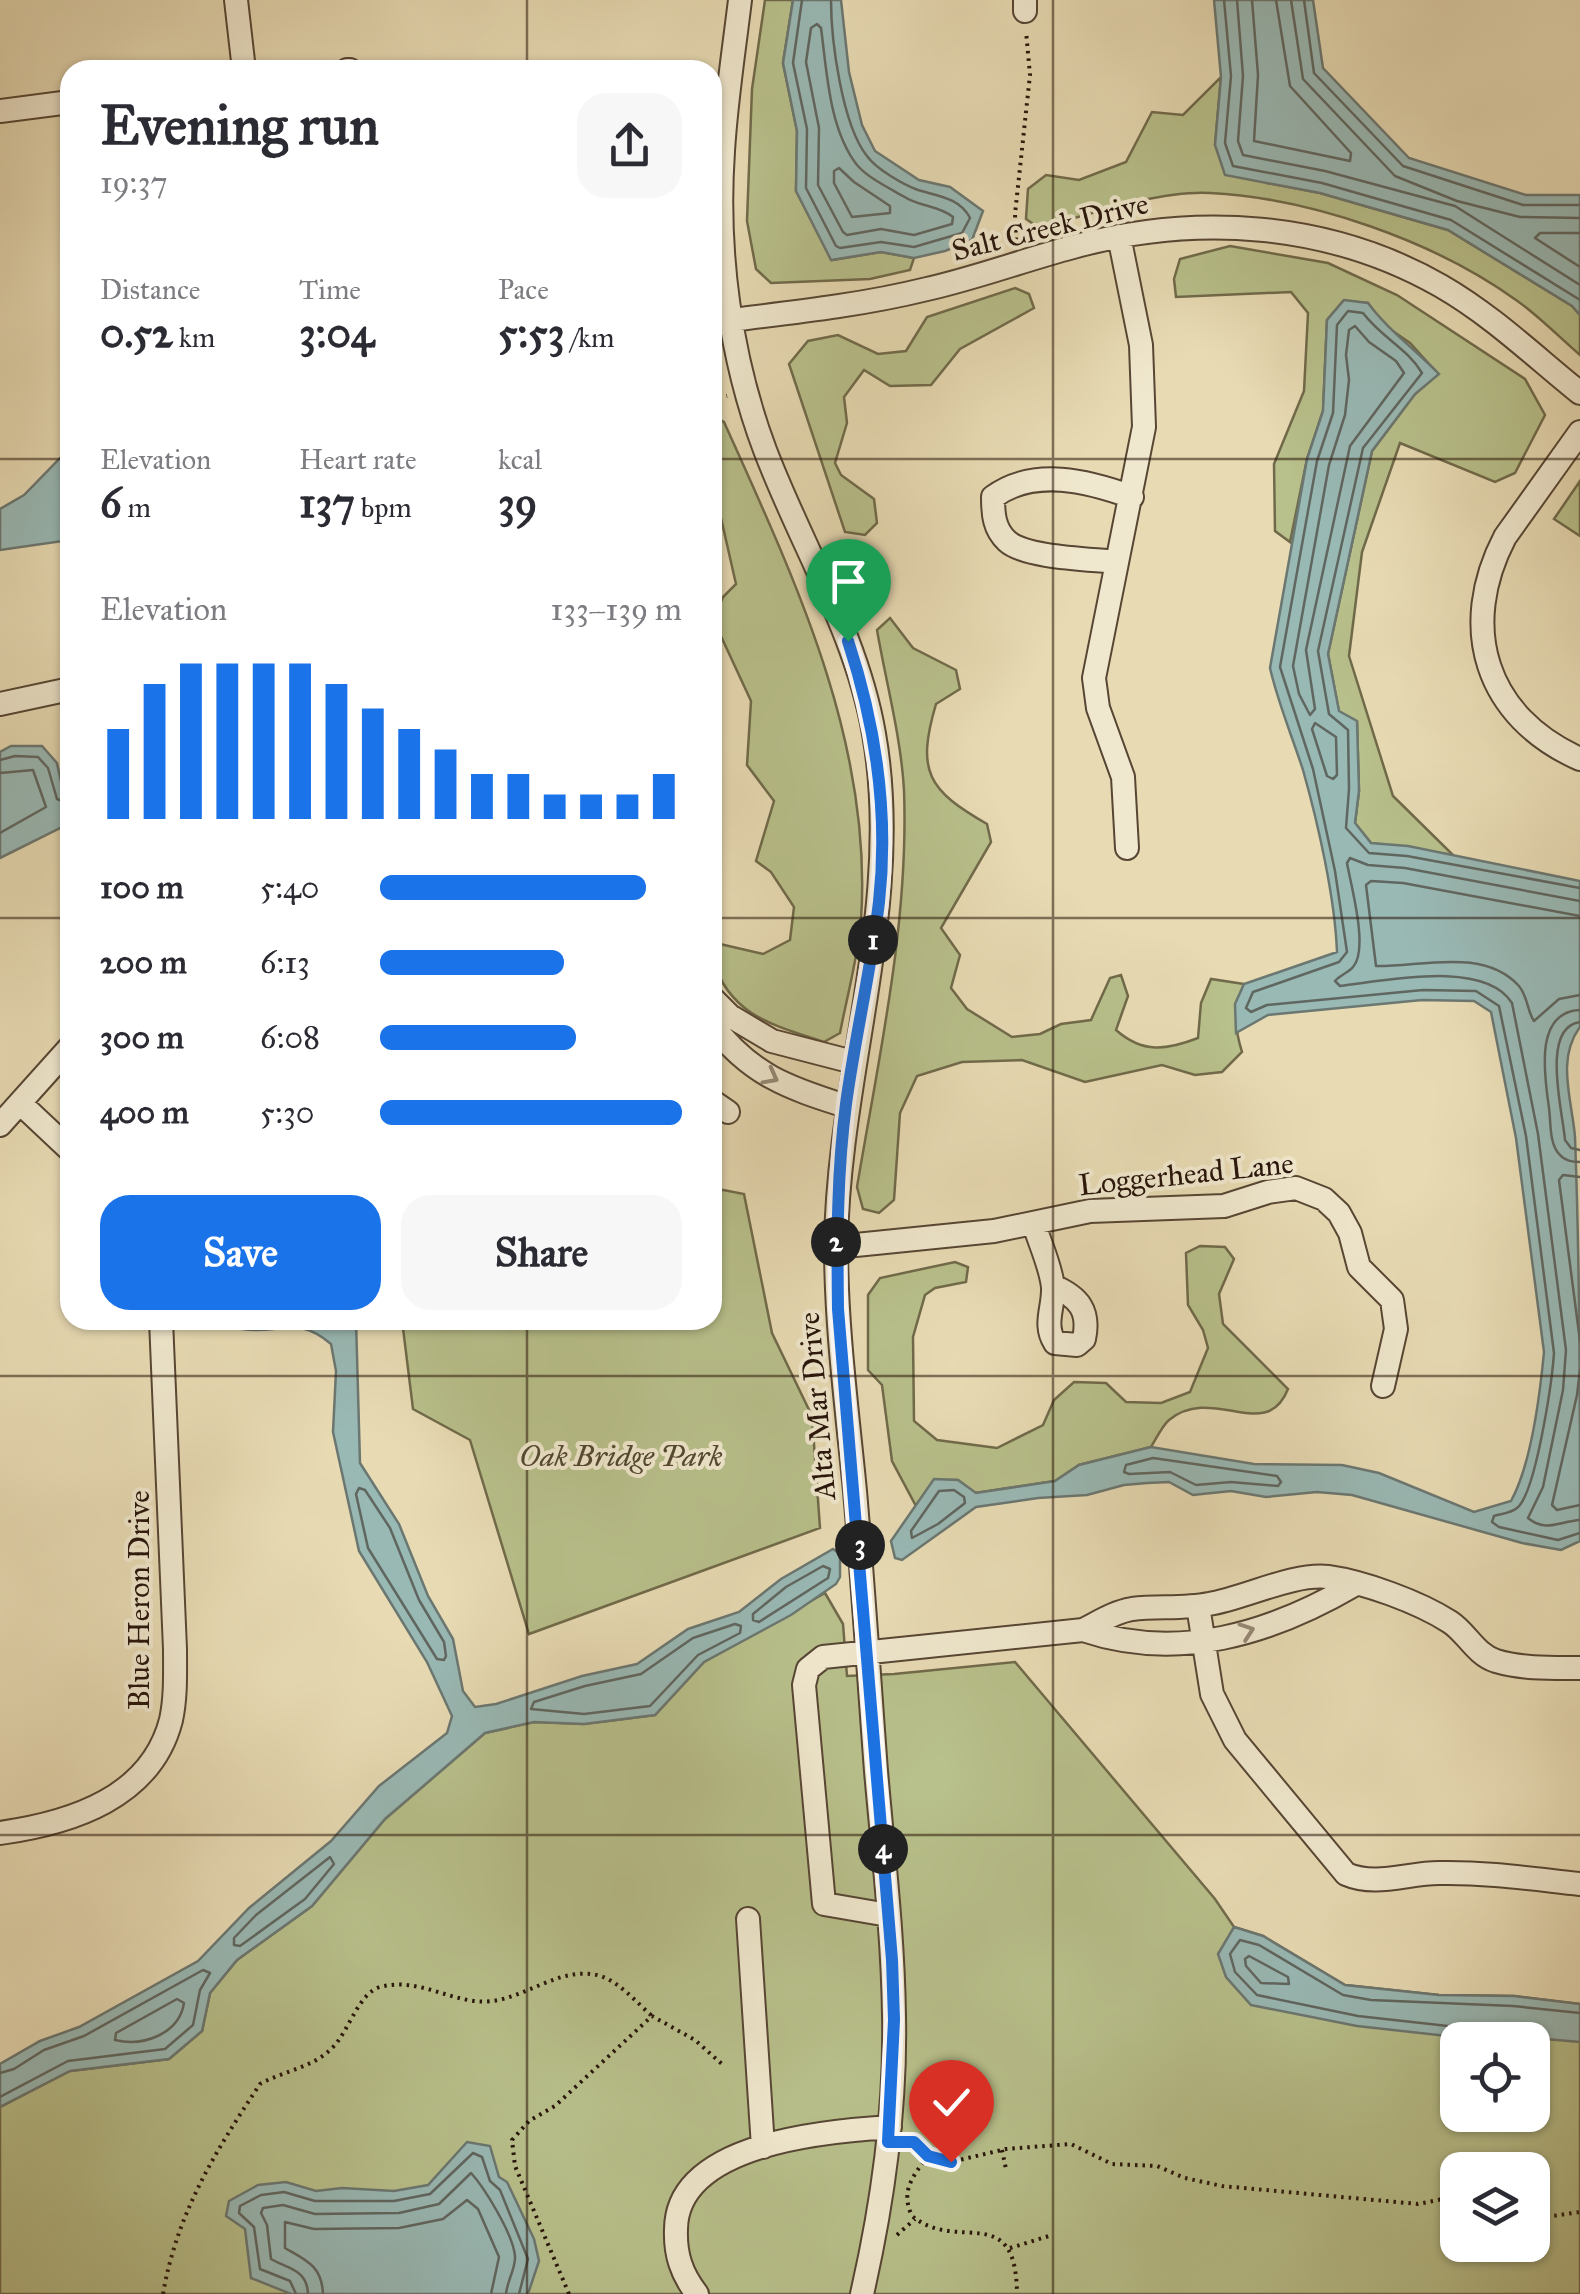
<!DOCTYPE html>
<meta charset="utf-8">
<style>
body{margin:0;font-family:"IM FELL Great Primer",serif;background:#f7f7f7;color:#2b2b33;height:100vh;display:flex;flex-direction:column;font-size:38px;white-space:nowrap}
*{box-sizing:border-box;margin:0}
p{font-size:32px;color:#7c7c81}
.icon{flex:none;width:55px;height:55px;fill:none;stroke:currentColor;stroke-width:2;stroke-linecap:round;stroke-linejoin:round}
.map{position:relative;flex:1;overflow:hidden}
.sheet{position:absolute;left:60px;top:60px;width:662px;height:1270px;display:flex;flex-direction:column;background:#fff;border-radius:30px;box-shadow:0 2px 8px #0004}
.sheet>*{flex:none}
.fabs{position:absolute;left:1440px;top:2022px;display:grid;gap:20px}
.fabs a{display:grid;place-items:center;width:110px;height:110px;border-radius:20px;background:#fff;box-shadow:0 2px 8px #0004;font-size:50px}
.pin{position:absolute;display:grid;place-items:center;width:85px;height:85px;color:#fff;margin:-102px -42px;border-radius:50% 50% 50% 0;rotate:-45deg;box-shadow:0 0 10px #0007}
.pin .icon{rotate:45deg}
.km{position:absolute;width:50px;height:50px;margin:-25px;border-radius:50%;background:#222;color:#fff;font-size:28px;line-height:50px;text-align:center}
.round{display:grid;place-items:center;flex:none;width:105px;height:105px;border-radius:30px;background:#f7f7f7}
.overview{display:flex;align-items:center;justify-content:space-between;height:170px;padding:0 40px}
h1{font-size:55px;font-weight:700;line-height:75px}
.metrics{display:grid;grid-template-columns:repeat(3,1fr);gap:15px;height:170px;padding:10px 40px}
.metrics div{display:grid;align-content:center}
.metrics b{font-size:42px;font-weight:700}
.metrics small{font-size:28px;font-weight:400}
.metrics p{font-size:28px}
.chart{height:280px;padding:20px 40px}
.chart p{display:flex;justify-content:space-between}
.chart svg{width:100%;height:180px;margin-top:10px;stroke:#1a73e8;stroke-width:6}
.primary-button{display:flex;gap:20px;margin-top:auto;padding:20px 40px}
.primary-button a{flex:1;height:115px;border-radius:30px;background:#1a73e8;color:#fff;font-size:40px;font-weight:700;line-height:115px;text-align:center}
.primary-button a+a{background:#f7f7f7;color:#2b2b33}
ul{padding:0 40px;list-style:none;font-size:32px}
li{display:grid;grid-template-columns:160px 120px 1fr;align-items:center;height:75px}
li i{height:25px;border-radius:12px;background:#1a73e8}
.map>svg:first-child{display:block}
.green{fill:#b8c08b;stroke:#706a4a;stroke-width:2.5;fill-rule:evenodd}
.water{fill:#99b9b5;stroke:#6b7771;stroke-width:2.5}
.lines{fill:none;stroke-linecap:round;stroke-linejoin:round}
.shore{stroke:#606660;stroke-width:2.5}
.minor-casing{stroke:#574634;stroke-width:26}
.path{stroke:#27140a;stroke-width:4;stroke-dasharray:2.5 5;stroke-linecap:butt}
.minor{stroke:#f0e8ce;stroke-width:22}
.oneway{stroke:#968976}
.route-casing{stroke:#fff;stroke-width:20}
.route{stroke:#1a73e8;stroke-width:12}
.grid{fill:none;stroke:#27140a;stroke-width:2.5;stroke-opacity:0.55}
.labels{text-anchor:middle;stroke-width:8;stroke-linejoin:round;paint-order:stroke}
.street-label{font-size:30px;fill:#27140a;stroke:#f0e8ce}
.park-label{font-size:30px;font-style:italic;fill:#524831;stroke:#f0e8ce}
</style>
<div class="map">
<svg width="1580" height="2294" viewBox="0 0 1580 2294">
<rect width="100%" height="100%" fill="#e8dbb4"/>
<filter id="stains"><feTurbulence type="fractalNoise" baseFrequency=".002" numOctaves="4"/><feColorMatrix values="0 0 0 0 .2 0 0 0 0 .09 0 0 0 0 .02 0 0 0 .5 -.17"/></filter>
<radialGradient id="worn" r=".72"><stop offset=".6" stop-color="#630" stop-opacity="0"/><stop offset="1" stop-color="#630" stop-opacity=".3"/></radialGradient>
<path class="green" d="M 765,0 L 793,0 L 783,63 L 797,131 L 796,191 L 832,260 L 881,252 L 914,258 L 910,270 L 870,279 L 771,283 L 756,269 L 747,221 L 752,89 Z
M 1221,77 L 1215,145 L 1267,183 L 1320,193 L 1448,230 L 1572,306 L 1580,315 L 1580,355 C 1559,337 1539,316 1516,300 C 1434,241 1311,198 1210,193 C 1161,190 1087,215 1039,228 L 1026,219 L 1028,189 L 1046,175 L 1079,180 L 1126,162 L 1152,112 L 1183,115 Z
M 1230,246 L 1328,263 L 1397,295 L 1525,379 L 1545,415 L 1515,473 L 1495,482 L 1400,443 L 1362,552 L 1349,656 L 1393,796 L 1453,855 L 1371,843 L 1355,823 L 1359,791 L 1357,722 L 1339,712 L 1328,654 L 1372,451 L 1415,394 L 1438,374 L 1410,343 L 1384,325 L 1368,303 L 1343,301 L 1327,320 L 1323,411 L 1307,459 L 1290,542 L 1275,531 L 1274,464 L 1304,391 L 1308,313 L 1291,292 L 1176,297 L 1174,279 L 1180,259 Z
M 1015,288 L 1029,294 L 1034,308 L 960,349 L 931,385 L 890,386 L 864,370 L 844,397 L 847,423 L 835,463 L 841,475 L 874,499 L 877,523 L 865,535 L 845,532 L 789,364 L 808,341 L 838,335 L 878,354 L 906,351 L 927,317 Z
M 712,416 L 724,422 C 795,580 873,743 861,920 C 858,957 847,996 840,1033 L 824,1042 C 773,1025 731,1016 713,961 L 720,944 L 763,954 L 790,940 L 794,907 L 771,872 L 756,861 L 774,801 L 747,765 L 751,701 L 713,619 L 723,597 L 736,584 L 713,483 Z
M 1580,481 L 1580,536 L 1554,519 Z
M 890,618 L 913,648 L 956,670 L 960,689 L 936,704 C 916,772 928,790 987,824 L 991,842 L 941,928 L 960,955 L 951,988 L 967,1009 L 1012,1037 L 1040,1034 L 1061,1024 L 1091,1020 L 1110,978 L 1121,975 L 1128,996 L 1116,1030 C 1143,1054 1167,1050 1198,1038 L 1201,1003 L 1211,979 L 1244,984 C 1234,1008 1234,1027 1242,1052 L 1222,1072 L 1195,1075 L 1162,1065 L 1085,1082 L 1022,1060 L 962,1062 L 917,1076 L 900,1113 L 894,1200 L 879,1213 L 863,1209 L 857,1187 C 879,1056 909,923 904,790 C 901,737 886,682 877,630 Z
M 713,1188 L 744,1194 L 772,1333 L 812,1416 L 820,1528 L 529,1634 L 470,1440 L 413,1409 L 402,1320 L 712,1320 Z
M 1200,1246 L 1225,1247 L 1234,1259 L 1219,1294 L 1223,1324 L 1288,1389 C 1266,1444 1213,1384 1169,1420 C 1162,1426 1156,1439 1151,1447 L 1079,1465 L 1055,1481 L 975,1493 L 958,1480 L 934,1480 L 916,1506 L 892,1461 L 882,1385 L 868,1370 L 868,1295 L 880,1278 L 955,1262 L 968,1267 L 966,1282 L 935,1288 L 925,1295 L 913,1337 L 914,1421 L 937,1440 L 997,1448 L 1043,1425 L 1054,1400 L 1074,1382 L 1106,1383 L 1126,1402 L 1161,1403 L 1190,1392 L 1208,1348 L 1203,1330 L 1188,1305 L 1186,1253 Z
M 825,1593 L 843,1624 L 847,1676 L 894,1674 L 1015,1662 L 1215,1899 L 1234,1927 L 1263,1936 L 1345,1985 L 1439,1995 L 1514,1996 L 1580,2004 L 1580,2294 L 0,2294 L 0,2107 L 70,2071 L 169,2059 L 202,2031 L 210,1993 L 237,1960 L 312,1906 L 385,1819 L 485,1733 L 534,1722 L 584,1724 L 655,1715 L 704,1662 ZM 1458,2040 L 1532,2040 L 1532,2115 L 1458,2115 ZM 1458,2170 L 1532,2170 L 1532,2245 L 1458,2245 Z"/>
<path class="water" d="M 793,0 L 841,0 L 849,72 L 862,125 L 875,151 L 919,180 L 950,187 L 983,211 L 972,240 L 945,251 L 914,258 L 881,252 L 831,260 L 796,191 L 797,131 L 783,63 Z
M 1214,0 L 1313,0 L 1323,68 L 1409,158 L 1526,195 L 1580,195 L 1580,315 L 1572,306 L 1448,230 L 1320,193 L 1225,175 L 1215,145 L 1221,77 Z
M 1344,300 L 1368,303 C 1388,330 1415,349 1439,374 L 1415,394 L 1372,451 L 1328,654 L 1339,711 L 1357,721 L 1359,791 L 1355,823 L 1371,843 L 1408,846 L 1580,881 L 1580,1027 C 1556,1059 1572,1100 1575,1137 C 1580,1271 1580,1407 1580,1541 L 1561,1550 L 1522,1543 L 1352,1495 L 1317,1492 L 1266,1497 L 1231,1491 L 1193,1495 L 1169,1482 L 1147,1483 L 1124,1485 L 1087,1495 L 1038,1498 L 976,1507 L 902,1560 L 895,1558 L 891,1541 L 934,1479 L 958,1480 L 976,1493 L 1055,1481 L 1079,1465 L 1151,1447 L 1254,1464 L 1342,1465 L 1379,1473 L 1474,1512 L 1511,1501 C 1531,1465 1540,1394 1544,1352 L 1516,1138 L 1491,1012 L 1474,1001 L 1422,1000 L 1268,1015 L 1236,1033 L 1235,1004 L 1244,984 L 1337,952 C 1335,898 1318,823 1303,770 C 1292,736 1278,703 1270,668 L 1307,459 L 1323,411 L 1327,320 Z
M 66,452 L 70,452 L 70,540 L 0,550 L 0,509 L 24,495 Z
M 11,746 L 42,746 L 57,763 L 70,823 L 0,858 L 0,752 Z
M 240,1320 L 356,1320 L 360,1463 L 399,1524 L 428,1596 L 453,1639 L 463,1691 L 475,1707 L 496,1704 L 582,1676 L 637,1664 L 688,1629 L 739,1612 L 781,1579 L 833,1549 L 840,1554 L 840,1577 L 836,1584 L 791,1615 L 704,1662 L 655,1715 L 584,1724 L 534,1722 L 485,1733 L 385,1819 L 312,1906 L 237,1960 L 210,1993 L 202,2031 L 169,2059 L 70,2071 L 0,2107 L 0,2064 L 40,2041 L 79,2027 L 198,1961 L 249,1908 L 331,1841 L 379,1786 L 447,1733 L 452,1716 L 427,1662 L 359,1551 L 333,1432 L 336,1371 L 331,1344 C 296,1314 280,1335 242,1329 Z
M 1234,1927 L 1263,1936 L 1345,1985 L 1439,1995 L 1514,1996 L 1580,2004 L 1580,2042 L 1534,2038 L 1474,2039 L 1357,2026 L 1251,2005 L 1226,1977 L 1218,1954 Z
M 467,2142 L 490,2146 L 499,2177 L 507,2182 L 534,2239 L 539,2261 L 528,2294 L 291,2294 L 251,2278 L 245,2229 L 226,2216 L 229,2201 L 258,2185 L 286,2182 L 316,2191 L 342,2188 L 394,2191 L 428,2185 Z"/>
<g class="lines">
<path class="shore" d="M 802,0 L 793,63 L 807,129 L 806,188 L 836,246 L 840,248 L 881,242 L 914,247 L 962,233 L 970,218 C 960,198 938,196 918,190 C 904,185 876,169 867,156 C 842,125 831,40 831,0
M 1224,0 L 1231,76 L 1225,143 L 1233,166 L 1322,183 L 1451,220 L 1580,300
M 1237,0 L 1243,76 L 1238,141 L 1243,155 L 1325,171 L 1455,206 L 1580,285
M 1252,0 L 1258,75 L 1254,141 L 1350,161 L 1351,153 L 1290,86 L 1276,0
M 1291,0 L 1303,79 L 1395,176 L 1457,201 L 1520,217 L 1580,218
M 1304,0 L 1314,73 L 1403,166 L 1523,205 L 1580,205
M 817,24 L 821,28 C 827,72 829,129 857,165 C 868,178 889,188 903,196 C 919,207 938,205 953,217 L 952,224 L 914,235 L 881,229 L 847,235 L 843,232 L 818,185 L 819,128 L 806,62 L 811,28 Z
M 839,168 L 854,182 L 890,206 L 890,213 L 852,217 L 834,183 L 834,171 Z
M 1580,233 L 1540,233 L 1535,238 L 1580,267
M 1355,326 L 1369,342 L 1396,361 L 1404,373 L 1350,446 L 1306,650 L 1315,709 L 1310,715 L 1299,694 L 1293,666 L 1329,465 L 1345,415 L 1349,380 L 1346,355 L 1349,330 Z
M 1315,723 L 1336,737 L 1337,775 L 1333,779 L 1327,776 L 1312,729 Z
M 0,760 L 15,756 L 38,757 L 48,768 L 57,799 L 70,804
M 0,773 L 33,770 L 46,807 L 0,833
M 1580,888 L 1407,856 L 1369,853 L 1346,828 L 1349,789 L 1348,730 L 1329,714 L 1318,651 L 1363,448 L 1422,373 C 1407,348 1382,338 1363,313 L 1348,311 L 1337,325 L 1333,413 L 1317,461 L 1280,667 L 1313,769 L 1335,871 L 1347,952 L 1339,962 L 1253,992 L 1246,1008 L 1251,1012 L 1267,1005 L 1423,990 L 1476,991 L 1499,1006 L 1526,1136 L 1554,1353 C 1552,1381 1536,1493 1517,1508 C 1511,1513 1501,1514 1494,1516 L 1492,1522 L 1499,1527 L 1558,1540 L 1580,1533
M 1580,901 L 1405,868 L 1368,865 L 1350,858 L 1347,863 C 1351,886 1369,949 1353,967 C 1348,973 1340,975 1335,981 L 1340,986 C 1385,981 1484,959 1512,1003 L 1538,1134 L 1566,1350 L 1563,1390 L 1543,1487 L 1528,1518 C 1546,1533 1560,1521 1580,1520
M 1580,916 L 1403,883 L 1371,881 L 1366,885 L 1376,966 C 1421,967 1483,947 1519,986 C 1528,997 1527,1011 1534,1021 L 1559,999 L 1580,995
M 1580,1010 C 1533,1012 1545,1078 1549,1108 C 1551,1122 1549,1143 1559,1154 C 1565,1161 1572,1162 1580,1162
M 1580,1022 C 1540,1027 1563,1113 1565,1140 L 1571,1148 L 1580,1150
M 1580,1177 L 1563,1175 L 1559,1180 L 1580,1341
M 1580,1370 L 1577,1395 L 1552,1505 L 1557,1510 L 1580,1505
M 1153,1458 L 1277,1476 L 1281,1482 L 1278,1486 L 1231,1482 L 1196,1485 L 1170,1472 L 1129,1474 L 1124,1472 L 1126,1465 Z
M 359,1488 L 365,1490 L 390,1528 L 419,1600 L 444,1642 L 446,1656 L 444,1660 L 437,1659 L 368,1548 L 356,1494 Z
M 939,1491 L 954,1490 L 964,1497 L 965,1503 L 938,1524 L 912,1538 L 911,1531 Z
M 823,1566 L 830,1569 L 828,1578 L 759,1622 L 753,1620 L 753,1614 L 786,1587 Z
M 735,1624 L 741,1626 L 740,1633 L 698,1655 L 650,1706 L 584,1714 L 531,1709 L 534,1702 L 585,1686 L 641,1674 L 693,1638 Z
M 330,1857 L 334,1864 L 305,1899 L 240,1946 L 234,1945 L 234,1938 L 256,1915 Z
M 1249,1956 L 1288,1977 L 1289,1984 L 1261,1983 L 1246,1966 L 1245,1959 Z
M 177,1999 L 184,2003 C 179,2034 143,2047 115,2040 L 116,2033 Z
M 1468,2040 L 1465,2031 L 1457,2027 L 1358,2016 L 1257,1995 L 1235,1972 L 1230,1954 L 1240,1940 L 1259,1945 L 1343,1995 L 1371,2000 L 1513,2006 L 1580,2013
M 0,2073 L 14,2069 L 44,2050 L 84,2036 L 203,1970 L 210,1973 L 200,1990 L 193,2025 L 165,2049 L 68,2061 L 0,2097
M 296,2294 L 290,2281 L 260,2269 L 254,2227 L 239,2213 L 240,2206 L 261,2195 L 284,2192 L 315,2201 L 394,2201 L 430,2194 L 473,2153 L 482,2157 L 490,2181 L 500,2190 L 528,2259 L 519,2294
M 308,2294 C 307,2269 288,2269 271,2259 L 267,2225 L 261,2213 L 263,2208 L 283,2205 L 315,2214 L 399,2213 L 439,2204 L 471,2173 C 484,2187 513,2234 515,2256 C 516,2268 507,2281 506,2294
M 323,2294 C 322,2266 306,2260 285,2248 L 285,2222 L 314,2229 L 399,2228 L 443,2219 L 467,2200 L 478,2209 L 499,2257 L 491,2294"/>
<defs>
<path id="minor" d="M 236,0 L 244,70
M 740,0 C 734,50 726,101 723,151 C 716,251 730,357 765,450 C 801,545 857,634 874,734 C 904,903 838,1075 836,1245 C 836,1327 847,1409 855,1491 C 863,1584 869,1677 876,1771 C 883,1852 893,1934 894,2016 C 896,2110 883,2202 862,2294
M 1025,11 L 1025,0
M 347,70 L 350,70
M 0,111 L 70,102
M 1119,236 L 1141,345 L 1144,427 L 1094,678 L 1098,708 L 1123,777 L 1127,848
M 731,320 C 797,312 862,305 927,289 C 976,278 1024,260 1073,247 C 1196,213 1329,222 1441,286 C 1493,316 1534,356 1580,393
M 1580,432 L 1505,537 C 1458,627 1485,717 1580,759
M 1117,562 C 1091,559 1025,558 1007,541 C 994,529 993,514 993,497 C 1034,467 1088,481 1132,497
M 0,704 L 70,689
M 712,998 L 730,1016 L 772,1041 L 853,1062
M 712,1024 C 749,1074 788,1088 846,1106
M 712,1101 L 728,1112
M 20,1103 L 70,1150
M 0,1125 L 70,1047
M 1034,1224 C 1040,1244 1051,1267 1053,1287 C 1054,1308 1043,1324 1055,1343 L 1077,1345 L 1084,1339 C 1090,1311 1079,1297 1053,1286
M 836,1247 L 994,1231 L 1090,1211 L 1224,1206 L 1268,1192 L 1296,1188 L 1324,1199 L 1339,1213 L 1350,1233 L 1359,1267 L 1392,1300 L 1396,1329 L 1383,1386
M 1198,1606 L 1212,1694 L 1235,1740 L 1346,1874 C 1376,1887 1407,1873 1439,1873 C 1486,1872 1533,1879 1580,1884
M 1083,1630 C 1178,1662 1270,1634 1354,1585
M 0,1833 C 71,1823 151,1798 171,1720 C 176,1697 175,1673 175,1649 L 161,1320
M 888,1915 L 824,1904 L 804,1685 L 808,1669 L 823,1657 L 1083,1630 C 1099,1622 1114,1612 1132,1609 C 1158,1606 1184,1609 1209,1604 C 1245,1598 1293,1573 1328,1577 C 1364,1582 1419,1602 1450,1622 C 1467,1633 1475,1654 1496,1661 C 1523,1669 1552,1668 1580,1668
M 748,1919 L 763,2147
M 697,2294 C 681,2273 675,2254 676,2229 C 677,2143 827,2131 890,2127"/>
</defs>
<use href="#minor" class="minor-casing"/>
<path class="path" d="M 1016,240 L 1015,214 L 1030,75 L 1026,31
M 712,400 L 727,396
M 908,2141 L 914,2142 L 928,2156 L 951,2162 L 1006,2149 L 1071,2144 L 1112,2164 L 1157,2166 L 1185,2178 L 1222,2186 L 1418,2204 L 1458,2196
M 1002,2150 L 1006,2169
M 928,2156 C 913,2176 900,2191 912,2216 C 958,2254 1016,2199 1017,2294
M 1532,2219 L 1580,2212
M 897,2235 L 915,2219
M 1010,2248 L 1049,2236
M 163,2294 C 177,2213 215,2152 260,2084 C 285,2070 314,2068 334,2046 C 349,2030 359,1993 380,1987 C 421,1976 454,2006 493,2001 C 528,1996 561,1967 597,1975 C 618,1980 636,2002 652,2016
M 569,2294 L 515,2166 L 512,2140 L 529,2121 L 555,2106 L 652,2016 L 695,2040 L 723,2065"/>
<use href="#minor" class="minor"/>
</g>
<defs><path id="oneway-chevron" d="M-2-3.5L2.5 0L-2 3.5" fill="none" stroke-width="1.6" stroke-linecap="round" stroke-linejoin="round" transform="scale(2.5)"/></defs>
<g class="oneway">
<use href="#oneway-chevron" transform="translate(771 1077) rotate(28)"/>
<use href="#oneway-chevron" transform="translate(1247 1631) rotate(-19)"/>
</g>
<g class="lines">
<defs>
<path id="route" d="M 848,641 C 876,726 889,812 879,902 C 871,970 855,1037 846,1104 C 837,1172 837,1240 838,1309 L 892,1960 L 894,2020 L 888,2142 L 914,2142 L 928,2156 L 951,2162"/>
</defs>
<use href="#route" class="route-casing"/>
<use href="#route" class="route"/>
</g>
<path class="grid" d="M 527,0 L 527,70M 1053,0 L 1053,2294M 0,459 L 70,459M 712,459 L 1580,459M 0,918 L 70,918M 712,918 L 1580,918M 527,1320 L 527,2294M 0,1376 L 1580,1376M 0,1835 L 1580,1835"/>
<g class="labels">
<g class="street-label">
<text transform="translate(1050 227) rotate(-14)" y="10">Salt Creek Drive</text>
<text transform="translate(1186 1174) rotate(-6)" y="10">Loggerhead Lane</text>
<text transform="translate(817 1406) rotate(-95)" y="10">Alta Mar Drive</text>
<text transform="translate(139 1600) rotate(-90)" y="10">Blue Heron Drive</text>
</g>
<g class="park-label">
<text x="621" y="1466">Oak Bridge Park</text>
</g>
</g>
<rect width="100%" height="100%" filter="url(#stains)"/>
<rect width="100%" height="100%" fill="url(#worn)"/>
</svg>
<div class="fabs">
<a><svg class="icon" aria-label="locate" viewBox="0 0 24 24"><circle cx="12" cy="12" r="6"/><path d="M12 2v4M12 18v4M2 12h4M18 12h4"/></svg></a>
<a><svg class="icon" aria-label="layers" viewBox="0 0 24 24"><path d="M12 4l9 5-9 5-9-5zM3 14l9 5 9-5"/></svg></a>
</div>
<div class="pin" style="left:848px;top:641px;background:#1e9e55"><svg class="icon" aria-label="arrive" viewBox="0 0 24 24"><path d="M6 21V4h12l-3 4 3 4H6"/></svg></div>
<div class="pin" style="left:951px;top:2162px;background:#d93025"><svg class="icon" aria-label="check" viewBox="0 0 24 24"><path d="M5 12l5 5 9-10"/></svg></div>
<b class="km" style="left:873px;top:940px">1</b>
<b class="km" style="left:836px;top:1242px">2</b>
<b class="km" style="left:860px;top:1545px">3</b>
<b class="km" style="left:883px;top:1849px">4</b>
<section class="sheet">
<div class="overview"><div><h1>Evening run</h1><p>19:37</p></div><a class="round"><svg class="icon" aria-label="share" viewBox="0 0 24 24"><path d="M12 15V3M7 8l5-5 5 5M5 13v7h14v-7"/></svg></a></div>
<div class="metrics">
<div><p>Distance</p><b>0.52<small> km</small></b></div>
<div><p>Time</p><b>3:04</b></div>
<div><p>Pace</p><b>5:53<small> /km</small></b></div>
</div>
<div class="metrics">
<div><p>Elevation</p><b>6<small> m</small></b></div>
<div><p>Heart rate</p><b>137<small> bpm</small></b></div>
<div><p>kcal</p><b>39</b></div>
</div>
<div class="chart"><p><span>Elevation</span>133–139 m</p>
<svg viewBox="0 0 160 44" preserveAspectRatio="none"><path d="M5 44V22M15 44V11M25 44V6M35 44V6M45 44V6M55 44V6M65 44V11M75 44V17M85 44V22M95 44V27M105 44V33M115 44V33M125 44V38M135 44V38M145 44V38M155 44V33"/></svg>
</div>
<ul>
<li><b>100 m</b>5:40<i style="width:88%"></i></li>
<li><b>200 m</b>6:13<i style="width:61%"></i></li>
<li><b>300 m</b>6:08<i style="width:65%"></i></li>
<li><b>400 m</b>5:30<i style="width:100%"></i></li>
</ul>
<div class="primary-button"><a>Save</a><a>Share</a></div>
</section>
</div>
